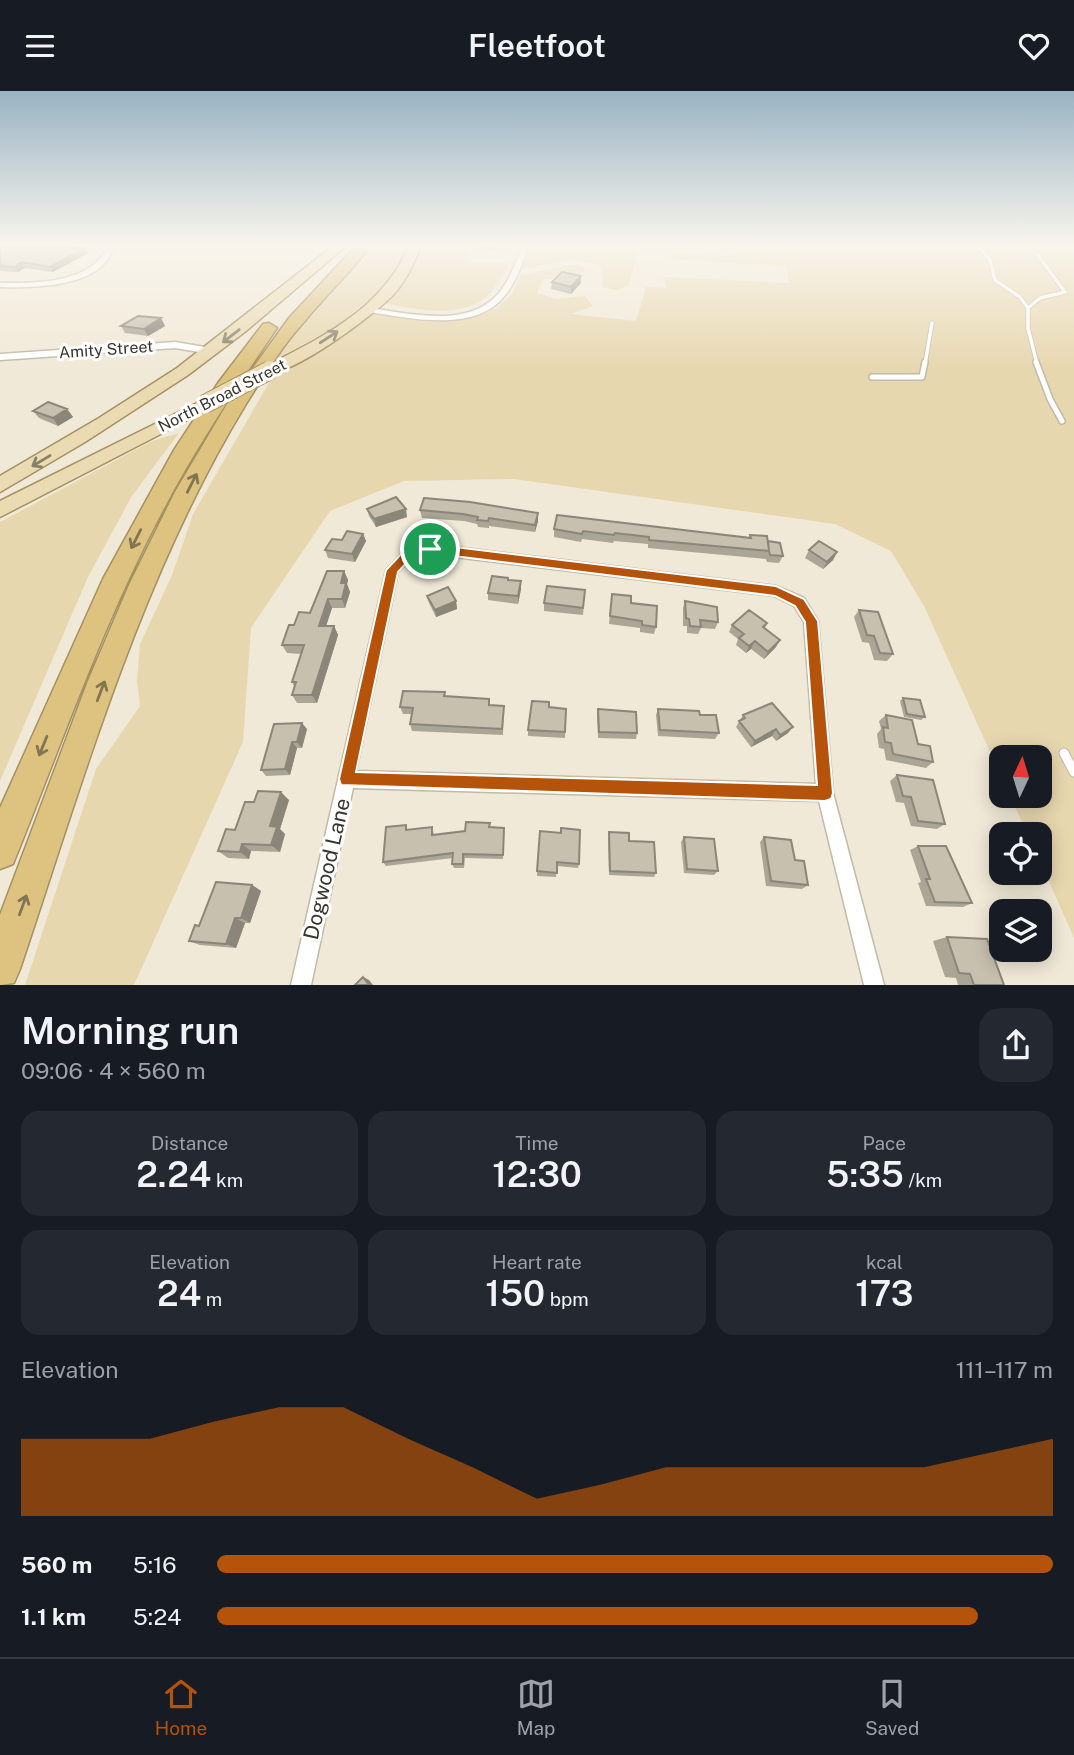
<!DOCTYPE html>
<meta charset="utf-8">
<style>
body{margin:0;font-family:"Public Sans",sans-serif;background:#242831;color:#f1f3f6;height:100vh;display:flex;flex-direction:column;font-size:26px;white-space:nowrap}
*{box-sizing:border-box;margin:0}
p{font-size:23px;color:#9ea1a6}
.icon{flex:none;width:38px;height:38px;fill:none;stroke:currentColor;stroke-width:2;stroke-linecap:round;stroke-linejoin:round}
.map{position:relative;height:894px;overflow:hidden}
.drawer{display:flex;flex-direction:column;background:#171b24;flex:1}
.drawer>*{flex:none}
.needle{width:46px;rotate:4deg}
.buttons{position:absolute;left:989px;top:654px;display:grid;gap:14px}
.buttons a{display:grid;place-items:center;width:63px;height:63px;border-radius:14px;background:#171b24;box-shadow:0 4px 18px #0003;font-size:35px}
.pin{position:absolute;display:grid;place-items:center;width:60px;height:60px;color:#fff;margin:-30px;border:4px solid #fff;border-radius:50%;box-shadow:0 2px 7px #0007}
.round{display:grid;place-items:center;flex:none;width:74px;height:74px;border-radius:21px;background:#242831}
.summary{display:flex;align-items:center;justify-content:space-between;height:119px;padding:0 21px}
h1{font-size:38px;font-weight:600;line-height:52px}
.metrics{display:grid;grid-template-columns:repeat(3,1fr);gap:10px;height:119px;padding:7px 21px}
.metrics div{display:grid;align-content:center;border-radius:18px;background:#242831;text-align:center}
.metrics b{font-size:35px;font-weight:600}
.metrics small{font-size:19px;font-weight:400}
.metrics p{font-size:19px}
.chart{height:196px;padding:14px 21px}
.chart p{display:flex;justify-content:space-between}
.chart svg{width:100%;height:126px;margin-top:7px;fill:#b45309;opacity:.7}
ul{padding:0 21px;list-style:none;font-size:23px}
li{display:grid;grid-template-columns:112px 84px 1fr;align-items:center;height:52px}
li i{height:18px;border-radius:9px;background:#b45309}
header{display:flex;justify-content:space-between;align-items:center;height:91px;padding:0 21px;background:#171b24;font-size:32px;font-weight:600}
.tabs{display:flex;justify-content:space-around;align-items:center;height:98px;border-top:2px solid #363941;background:#171b24;font-size:19px;color:#9ea1a6}
.tabs a{display:grid;justify-items:center;gap:4px}
.tabs .current{color:#b45309}
.map>svg:first-child{display:block}
.green{fill:#e7d7af}
.lines{fill:none;stroke-linecap:round;stroke-linejoin:round}
.lane-far2-casing{stroke:#c1baa8;stroke-width:5}
.lane-far1-casing{stroke:#c1baa8;stroke-width:8}
.lane-casing{stroke:#c1baa8;stroke-width:11}
.street-casing{stroke:#c1baa8;stroke-width:3}
.primary-casing{stroke:#a49163;stroke-width:3}
.highway-casing{stroke:#a49163;stroke-width:3}
.lane-far2{stroke:#fff;stroke-width:3.5}
.lane-far1{stroke:#fff;stroke-width:5}
.lane{stroke:#fff;stroke-width:9}
.street{fill:#fff;fill-rule:evenodd}
.primary{fill:#ebdbb3;fill-rule:evenodd}
.highway{fill:#dec380;fill-rule:evenodd}
.primary-bridge-casing{stroke:#a49163;stroke-width:20;stroke-linecap:butt}
.primary-bridge{stroke:#ebdbb3;stroke-width:18}
.wall{fill:#aba596}
.shaded-wall{fill:#8b867a}
.building{fill:#c7c0ae;stroke:#8b867a;stroke-width:2}
.oneway{stroke:#888069}
.oneway2{stroke:#827552}
.route{fill:#b45309;stroke:#fff;stroke-width:2;fill-rule:evenodd}
.labels{text-anchor:middle;stroke-width:6;stroke-linejoin:round;paint-order:stroke}
.far-street-label{font-size:16px;fill:#37352d;stroke:#fff}
.near-street-label{font-size:21px;fill:#37352d;stroke:#fff}
</style>
<header><svg class="icon" aria-label="menu" viewBox="0 0 24 24"><path d="M4 6h16M4 12h16M4 18h16"/></svg>Fleetfoot<svg class="icon" aria-label="heart" viewBox="0 0 24 24"><path d="M12 20l-8-8c-3-5 5-10 8-4 3-6 11-1 8 4z"/></svg></header>
<div class="map">
<svg width="1074" height="894" viewBox="0 0 1074 894">
<rect width="100%" height="100%" fill="#f1e9d7"/>
<path class="green" d="M 369,155 L 408,155 L 388,193 L 337,235 L 274,269 L 326,199 Z
M 421,155 L 470,155 L 468,172 L 509,172 C 504,181 499,192 492,200 C 466,230 416,218 382,212 C 402,196 415,180 421,155 Z
M 531,155 L 640,155 L 628,195 L 617,199 L 602,196 L 603,186 L 600,175 C 573,164 549,173 521,179 Z
M 751,155 L 1074,155 L 1074,847 L 1040,770 L 1040,744 L 1028,744 L 1010,705 L 1040,705 L 1040,667 L 1001,667 L 1001,685 L 924,515 L 891,460 L 835,433 L 514,388 L 404,390 L 330,420 L 251,537 L 243,651 L 134,894 L 25,894 L 96,678 L 140,615 L 137,590 L 140,553 L 172,484 L 193,423 L 273,285 L 373,223 L 444,230 L 476,226 L 497,217 L 513,202 L 520,184 L 577,173 L 586,178 L 579,183 L 542,189 L 537,202 L 556,208 L 585,205 L 593,215 L 571,223 L 636,230 L 646,196 L 667,197 L 663,186 L 789,192 L 786,175 L 670,168 L 673,162 L 727,165 Z
M 179,342 L 132,405 L 88,486 L 0,690 L 0,431 L 152,350 Z"/>
<g class="lines">
<defs>
<path id="lane-far2" d="M 978,155 L 990,169 L 995,189 L 1020,206 L 1028,217 L 1028,237 L 1037,273
M 1028,217 L 1040,207 L 1065,201 L 1037,163
M 925,273 L 932,232"/>
<path id="lane-far1" d="M 1036,271 L 1050,308 L 1062,330
M 872,286 L 922,286 L 925,271"/>
<path id="lane" d="M 1064,662 L 1074,681"/>
<path id="street" d="M 98,155 L 105,155 L 112,160 C 110,165 107,170 103,174 C 81,196 29,197 0,196 L 0,192 C 34,192 85,193 105,161 Z
M 522,155 L 528,155 C 522,174 515,194 501,209 C 471,241 408,227 369,221 L 365,219 L 369,217 C 409,222 467,238 498,203 C 510,189 516,171 522,155 Z
M 175,251 L 211,257 L 215,260 L 211,263 L 175,257 L 0,269 L 0,263 Z
M 430,453 L 776,495 L 804,507 L 818,530 L 833,702 L 884,894 L 864,894 L 819,710 L 353,697 L 311,894 L 291,894 L 386,479 L 404,460 ZM 430,463 L 774,505 L 794,515 L 804,531 L 816,693 L 356,680 L 398,481 L 412,467 Z"/>
<path id="primary" d="M 333,155 L 346,155 L 246,240 L 188,284 L 85,351 L 0,401 L 0,385 L 99,327 L 177,277 Z
M 409,155 L 421,155 C 414,172 407,188 395,202 C 377,222 289,288 264,282 L 262,279 L 264,276 C 323,246 382,218 409,155 Z
M 205,308 L 213,313 L 211,317 L 0,426 L 0,410 Z"/>
<path id="highway" d="M 356,155 L 370,155 C 350,182 325,205 304,231 C 282,255 263,286 246,313 C 140,487 84,687 20,878 L 14,892 L 0,894 L 0,824 L 88,590 L 129,494 L 175,401 L 227,313 L 289,227 Z
M 269,232 L 277,237 C 236,297 196,356 162,421 C 102,534 61,655 13,773 L 0,778 L 0,717 L 103,488 L 174,359 L 218,292 L 263,233 Z"/>
</defs>
<use href="#lane-far2" class="lane-far2-casing"/>
<use href="#lane-far1" class="lane-far1-casing"/>
<use href="#lane" class="lane-casing"/>
<use href="#street" class="street-casing"/>
<use href="#primary" class="primary-casing"/>
<use href="#highway" class="highway-casing"/>
<use href="#lane-far2" class="lane-far2"/>
<use href="#lane-far1" class="lane-far1"/>
<use href="#lane" class="lane"/>
<use href="#street" class="street"/>
<use href="#primary" class="primary"/>
<use href="#highway" class="highway"/>
<defs>
<path id="primary-bridge" d="M 205,313 L 270,279"/>
</defs>
<use href="#primary-bridge" class="primary-bridge-casing"/>
<use href="#primary-bridge" class="primary-bridge"/>
</g>
<path class="wall" d="M 0,155 L 64,155 L 88,162 L 53,181 L 25,177 L 18,181 L 0,180 Z
M 478,155 L 497,155 L 494,159 L 478,157 Z
M 552,191 L 581,192 L 571,203 L 551,198 Z
M 161,227 L 165,235 L 148,245 L 125,242 L 121,235 Z
M 67,318 L 73,326 L 58,335 L 39,327 L 33,320 Z
M 367,418 L 407,426 L 376,436 L 369,425 Z
M 420,419 L 538,422 L 538,430 L 535,441 L 489,435 L 489,437 L 478,436 L 477,433 L 464,430 L 422,427 Z
M 554,438 L 749,447 L 750,444 L 768,451 L 783,465 L 779,472 L 767,471 L 766,468 L 648,457 L 648,453 L 614,450 L 613,452 L 582,448 L 581,451 L 554,446 Z
M 363,443 L 366,450 L 355,471 L 328,467 L 325,459 L 342,449 Z
M 809,459 L 837,461 L 833,469 L 823,478 L 805,467 Z
M 344,480 L 348,489 L 347,493 L 350,501 L 345,517 L 332,517 L 326,535 L 334,535 L 338,544 L 317,612 L 297,612 L 292,604 L 294,595 L 292,591 L 301,563 L 287,562 L 282,554 L 294,534 L 310,522 Z
M 508,489 L 521,490 L 521,498 L 518,513 L 488,509 L 488,502 Z
M 585,499 L 583,524 L 544,520 L 544,512 Z
M 612,503 L 631,512 L 656,536 L 654,543 L 640,541 L 640,537 L 609,533 Z
M 427,505 L 456,510 L 457,518 L 436,526 L 429,512 Z
M 685,510 L 718,531 L 715,538 L 701,537 L 698,543 L 687,542 L 687,535 L 683,535 L 683,517 Z
M 859,519 L 893,563 L 887,570 L 874,569 L 869,552 L 862,551 L 854,526 Z
M 767,532 L 765,537 L 776,556 L 764,568 L 751,558 L 746,562 L 736,554 L 738,548 L 729,541 L 732,534 Z
M 445,601 L 446,606 L 490,614 L 504,615 L 503,644 L 412,640 L 410,633 L 412,623 L 403,623 L 400,616 Z
M 903,607 L 925,626 L 921,629 L 904,626 L 900,610 Z
M 549,616 L 566,618 L 565,647 L 528,645 L 528,639 Z
M 598,618 L 637,642 L 636,648 L 598,647 L 597,624 Z
M 658,618 L 700,624 L 719,642 L 715,648 L 658,645 L 656,624 Z
M 743,624 L 788,642 L 776,650 L 772,645 L 751,656 L 736,636 Z
M 886,624 L 918,653 L 933,671 L 926,677 L 886,669 L 884,658 L 879,657 L 877,643 L 881,638 L 879,630 Z
M 307,638 L 302,657 L 297,657 L 290,684 L 266,685 L 261,679 Z
M 897,684 L 945,733 L 937,738 L 911,735 L 904,712 L 896,711 L 890,690 Z
M 289,709 L 280,738 L 285,743 L 280,761 L 251,760 L 249,768 L 228,767 L 218,760 L 254,711 Z
M 432,736 L 434,744 L 491,736 L 504,737 L 503,768 L 465,767 L 464,777 L 454,777 L 452,773 L 453,767 L 386,775 L 383,771 Z
M 540,740 L 579,773 L 578,777 L 557,775 L 556,786 L 537,785 Z
M 609,741 L 629,750 L 656,782 L 654,786 L 609,784 L 608,746 Z
M 684,746 L 718,780 L 714,784 L 684,782 L 681,751 Z
M 764,746 L 795,769 L 808,794 L 802,798 L 766,795 L 760,751 Z
M 918,755 L 972,812 L 963,816 L 926,815 L 918,792 L 921,791 L 910,759 Z
M 252,794 L 261,800 L 250,832 L 245,832 L 236,857 L 200,854 L 189,850 L 199,835 Z
M 947,846 L 1004,894 L 958,894 L 956,887 L 945,886 L 933,850 Z"/>
<path class="shaded-wall" d="M 85,157 L 88,162 L 53,181 L 50,176 Z
M 21,171 L 25,177 L 18,181 L 15,176 Z
M 581,185 L 581,192 L 571,203 L 571,196 Z
M 161,227 L 165,235 L 148,245 L 144,238 Z
M 67,318 L 73,326 L 58,335 L 53,327 Z
M 406,418 L 407,426 L 376,436 L 374,428 Z
M 538,422 L 538,430 L 535,441 L 535,434 Z
M 363,443 L 366,450 L 355,471 L 352,463 Z
M 837,461 L 833,469 L 823,478 L 827,471 Z
M 344,480 L 348,489 L 347,493 L 350,501 L 345,517 L 342,508 L 341,492 Z
M 521,490 L 521,498 L 518,513 L 518,505 Z
M 328,508 L 332,517 L 323,544 L 319,535 Z
M 456,510 L 457,518 L 436,526 L 435,519 Z
M 334,535 L 338,544 L 317,612 L 312,604 Z
M 780,549 L 776,556 L 764,568 L 768,561 Z
M 755,550 L 751,558 L 746,562 L 749,555 Z
M 302,632 L 307,638 L 302,657 L 297,651 Z
M 793,636 L 788,642 L 776,650 L 780,644 Z
M 776,638 L 772,645 L 751,656 L 755,650 Z
M 292,651 L 297,657 L 290,684 L 285,678 Z
M 281,701 L 289,709 L 280,738 L 285,743 L 280,761 L 271,754 L 270,735 Z
M 242,753 L 251,760 L 249,768 L 240,761 Z
M 252,794 L 261,800 L 250,832 L 241,827 Z
M 235,827 L 245,832 L 236,857 L 226,853 Z
M 363,886 L 369,889 L 373,894 L 369,894 Z"/>
<path class="building" d="M 0,155 L 56,155 L 85,157 L 50,176 L 21,171 L 15,176 L 0,175 Z
M 562,181 L 581,185 L 571,196 L 552,191 Z
M 138,225 L 161,227 L 144,238 L 121,235 Z
M 48,311 L 67,318 L 53,327 L 33,320 Z
M 396,406 L 406,418 L 374,428 L 367,418 Z
M 424,407 L 470,411 L 538,422 L 535,434 L 489,427 L 488,430 L 477,429 L 478,426 L 463,423 L 420,419 Z
M 557,424 L 751,447 L 750,444 L 767,445 L 769,459 L 768,450 L 780,452 L 783,465 L 770,464 L 769,460 L 649,449 L 649,446 L 615,442 L 614,444 L 583,440 L 582,443 L 554,438 Z
M 347,440 L 363,443 L 352,463 L 325,459 L 332,448 L 342,449 Z
M 819,450 L 837,461 L 827,471 L 809,459 Z
M 327,480 L 344,480 L 341,492 L 346,492 L 342,508 L 328,508 L 319,535 L 334,535 L 312,604 L 292,604 L 296,591 L 292,591 L 304,554 L 282,554 L 289,534 L 294,534 L 299,521 L 310,522 Z
M 492,485 L 508,487 L 508,489 L 521,490 L 518,505 L 488,502 Z
M 547,495 L 585,499 L 583,517 L 544,512 Z
M 448,496 L 456,510 L 435,519 L 427,505 Z
M 612,503 L 631,505 L 631,512 L 657,515 L 656,536 L 642,534 L 642,530 L 610,525 Z
M 685,510 L 717,516 L 718,531 L 700,529 L 701,536 L 690,535 L 689,528 L 686,527 Z
M 749,519 L 767,532 L 763,536 L 780,549 L 768,561 L 755,550 L 749,555 L 739,547 L 744,543 L 732,534 Z
M 859,519 L 878,521 L 893,563 L 880,562 L 874,545 L 867,544 Z
M 403,600 L 445,601 L 444,605 L 489,608 L 489,614 L 504,615 L 502,638 L 410,633 L 413,617 L 400,616 Z
M 903,607 L 920,609 L 925,626 L 907,623 Z
M 532,610 L 549,611 L 549,616 L 566,618 L 565,641 L 528,639 Z
M 772,612 L 793,636 L 780,644 L 776,638 L 755,650 L 739,630 L 745,627 L 743,624 Z
M 598,618 L 636,621 L 637,642 L 599,641 Z
M 658,618 L 699,620 L 700,624 L 716,624 L 719,642 L 660,639 Z
M 886,624 L 912,629 L 918,653 L 930,655 L 933,671 L 893,663 L 891,652 L 885,651 L 883,636 L 888,637 Z
M 302,632 L 297,651 L 292,651 L 285,678 L 261,679 L 274,633 Z
M 897,684 L 933,689 L 945,733 L 918,730 L 911,706 L 903,705 Z
M 258,700 L 281,701 L 270,735 L 277,736 L 271,754 L 242,753 L 240,761 L 218,760 L 226,738 L 235,739 L 245,711 L 254,711 Z
M 466,731 L 490,732 L 489,736 L 504,737 L 503,764 L 463,763 L 463,773 L 452,773 L 453,762 L 383,771 L 386,736 L 406,734 L 406,739 L 432,736 L 432,744 L 465,740 Z
M 561,737 L 580,739 L 579,773 L 557,771 L 557,782 L 537,780 L 540,740 L 561,742 Z
M 609,741 L 629,742 L 629,750 L 654,751 L 656,782 L 610,780 Z
M 684,746 L 714,748 L 718,780 L 687,778 Z
M 764,746 L 791,749 L 795,769 L 804,770 L 808,794 L 771,790 Z
M 918,755 L 946,755 L 972,812 L 935,811 L 926,788 L 930,788 Z
M 216,791 L 252,794 L 241,827 L 235,827 L 226,853 L 189,850 L 195,834 L 199,835 Z
M 947,846 L 987,848 L 1004,894 L 974,894 L 970,883 L 959,882 Z
M 363,886 L 369,894 L 355,894 Z"/>
<defs><path id="oneway-shaft" d="M-6 0H5M1.5-3L5.5 0L1.5 3" fill="none" stroke-width="1.6" stroke-linecap="round" stroke-linejoin="round" transform="scale(1.75)"/></defs>
<g class="oneway">
<use href="#oneway-shaft" transform="translate(231 245) rotate(142)"/>
<use href="#oneway-shaft" transform="translate(329 246) rotate(-33)"/>
<use href="#oneway-shaft" transform="translate(41 370) rotate(149)"/>
</g>
<g class="oneway2">
<use href="#oneway-shaft" transform="translate(192 392) rotate(-63)"/>
<use href="#oneway-shaft" transform="translate(136 448) rotate(117)"/>
<use href="#oneway-shaft" transform="translate(101 600) rotate(-69)"/>
<use href="#oneway-shaft" transform="translate(43 655) rotate(112)"/>
<use href="#oneway-shaft" transform="translate(23 814) rotate(-70)"/>
</g>
<linearGradient id="sky" x2="0" y2="1"><stop stop-color="#99b3c2"/><stop offset="0.55" stop-color="#f9f5ed"/><stop offset="1" stop-color="#f9f5ed" stop-opacity="0"/></linearGradient>
<rect width="1074" height="280" fill="url(#sky)"/>
<path class="route" d="M 430,453 L 776,495 L 804,508 L 818,530 L 833,702 L 831,708 L 825,710 L 341,694 L 339,688 L 386,479 L 404,460 ZM 430,462 L 775,505 L 795,515 L 805,531 L 817,694 L 356,681 L 398,481 L 411,467 Z"/>
<g class="labels">
<g class="far-street-label">
<text transform="translate(106 258) rotate(-4)" y="6">Amity Street</text>
<text transform="translate(222 304) rotate(-27)" y="6">North Broad Street</text>
</g>
<g class="near-street-label">
<text transform="translate(327 778) rotate(-77)" y="7">Dogwood Lane</text>
</g>
</g>
</svg>
<div class="buttons">
<a><svg class="needle" viewBox="-14 -14 28 28"><path d="M0-13l5 13h-10z" fill="#e53935"/><path d="M0 13l5-13h-10z" fill="#9ea1a6"/></svg></a>
<a><svg class="icon" aria-label="locate" viewBox="0 0 24 24"><circle cx="12" cy="12" r="6"/><path d="M12 2v4M12 18v4M2 12h4M18 12h4"/></svg></a>
<a><svg class="icon" aria-label="layers" viewBox="0 0 24 24"><path d="M12 4l9 5-9 5-9-5zM3 14l9 5 9-5"/></svg></a>
</div>
<div class="pin" style="left:430px;top:458px;background:#1e9e55"><svg class="icon" aria-label="arrive" viewBox="0 0 24 24"><path d="M6 21V4h12l-3 4 3 4H6"/></svg></div>
</div>
<section class="drawer">
<div class="summary"><div><h1>Morning run</h1><p>09:06 · 4 × 560 m</p></div><a class="round"><svg class="icon" aria-label="share" viewBox="0 0 24 24"><path d="M12 15V3M7 8l5-5 5 5M5 13v7h14v-7"/></svg></a></div>
<div class="metrics">
<div><p>Distance</p><b>2.24<small> km</small></b></div>
<div><p>Time</p><b>12:30</b></div>
<div><p>Pace</p><b>5:35<small> /km</small></b></div>
</div>
<div class="metrics">
<div><p>Elevation</p><b>24<small> m</small></b></div>
<div><p>Heart rate</p><b>150<small> bpm</small></b></div>
<div><p>kcal</p><b>173</b></div>
</div>
<div class="chart"><p><span>Elevation</span>111–117 m</p>
<svg viewBox="0 0 160 44" preserveAspectRatio="none"><path d="M0 44V17L10 17L20 17L30 11L40 6L50 6L60 17L70 27L80 38L90 33L100 27L110 27L120 27L130 27L140 27L150 22L160 17V44z"/></svg>
</div>
<ul>
<li><b>560 m</b>5:16<i style="width:100%"></i></li>
<li><b>1.1 km</b>5:24<i style="width:91%"></i></li>
</ul>
</section>
<nav class="tabs">
<a class="current"><svg class="icon" aria-label="home" viewBox="0 0 24 24"><path d="M3 11l9-7 9 7M6 9v11h12V9"/></svg>Home</a>
<a><svg class="icon" aria-label="map" viewBox="0 0 24 24"><path d="M3 6l6-2 6 2 6-2v14l-6 2-6-2-6 2zM9 4v14M15 6v14"/></svg>Map</a>
<a><svg class="icon" aria-label="saved" viewBox="0 0 24 24"><path d="M7 4h10v16l-5-4-5 4z"/></svg>Saved</a>
</nav>
